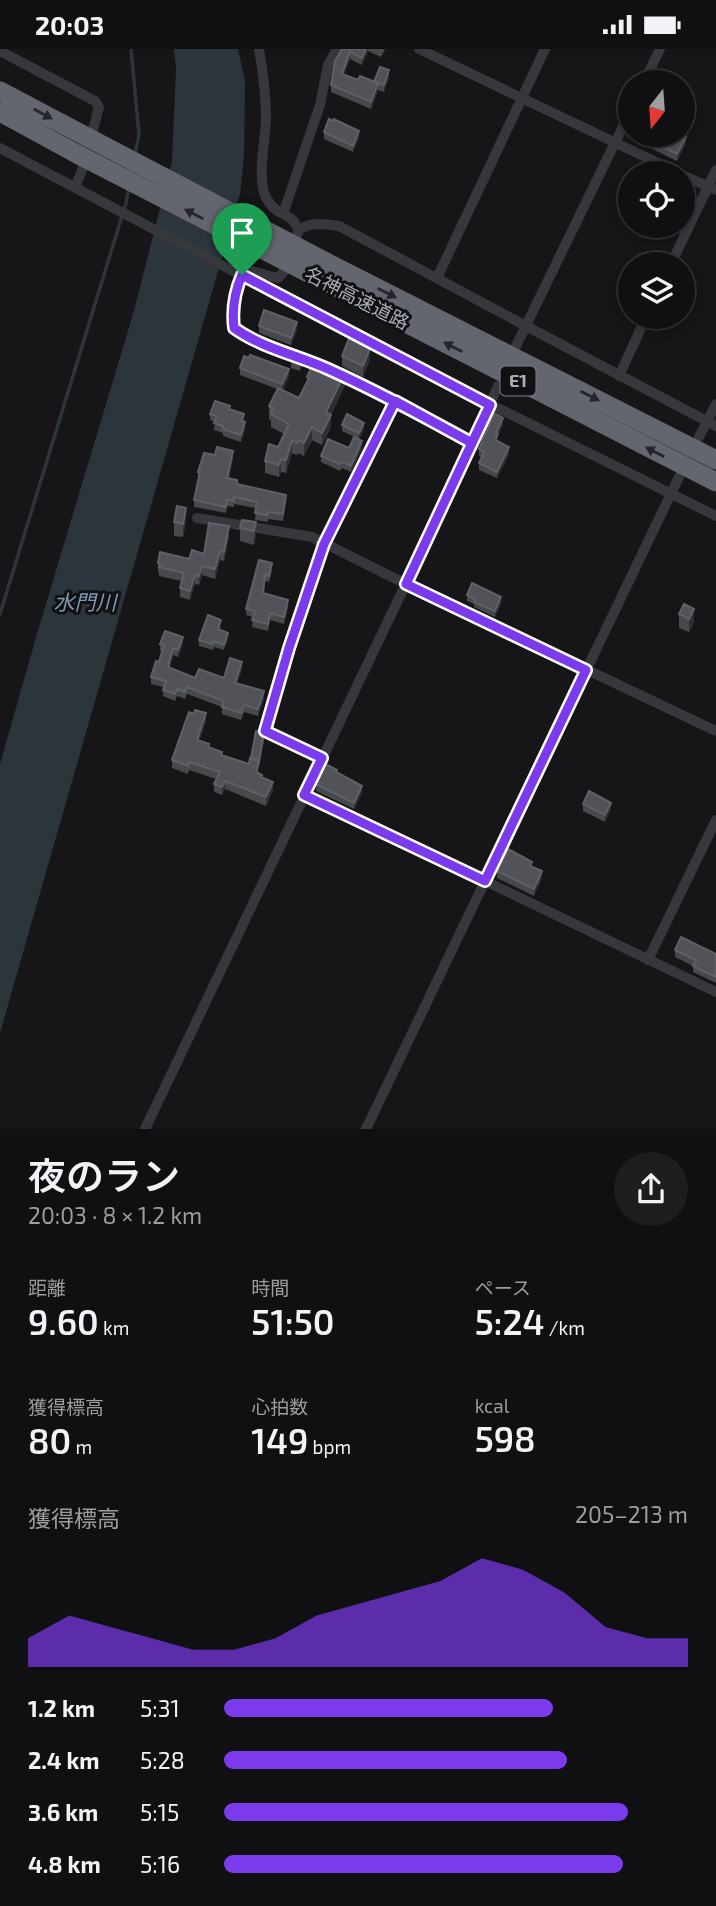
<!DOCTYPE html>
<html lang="ja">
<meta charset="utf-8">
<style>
body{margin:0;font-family:"Exo 2","Noto Sans JP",sans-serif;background:#1e1e20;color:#f1f3f6;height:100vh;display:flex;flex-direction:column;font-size:26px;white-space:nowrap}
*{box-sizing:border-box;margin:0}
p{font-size:23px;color:#9c9d9f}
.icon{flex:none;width:38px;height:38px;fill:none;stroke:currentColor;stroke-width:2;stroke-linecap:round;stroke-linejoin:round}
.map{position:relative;height:1080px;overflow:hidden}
.details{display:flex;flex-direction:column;background:#101012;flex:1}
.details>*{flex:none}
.needle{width:46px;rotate:197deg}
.fabs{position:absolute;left:618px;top:21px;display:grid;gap:14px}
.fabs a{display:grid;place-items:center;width:77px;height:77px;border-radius:50%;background:#101012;box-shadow:0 4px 10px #0003,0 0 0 2px #303032;font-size:35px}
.pin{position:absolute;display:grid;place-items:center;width:60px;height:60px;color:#fff;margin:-72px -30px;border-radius:50% 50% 50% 0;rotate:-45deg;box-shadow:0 0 7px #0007}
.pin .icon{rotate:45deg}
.round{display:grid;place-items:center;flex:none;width:74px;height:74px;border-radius:37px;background:#1e1e20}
.head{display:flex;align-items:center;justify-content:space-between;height:119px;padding:0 28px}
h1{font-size:38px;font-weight:600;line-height:52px}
.figures{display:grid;grid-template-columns:repeat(3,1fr);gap:10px;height:119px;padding:7px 28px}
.figures div{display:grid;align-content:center}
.figures b{font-size:35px;font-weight:600}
.figures small{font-size:19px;font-weight:400}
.figures p{font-size:19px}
.chart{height:196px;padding:14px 28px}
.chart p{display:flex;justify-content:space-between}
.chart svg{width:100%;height:126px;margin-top:7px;fill:#7c3aed;opacity:.7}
ul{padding:0 28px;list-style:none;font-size:23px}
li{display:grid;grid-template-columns:112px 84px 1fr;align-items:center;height:52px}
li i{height:18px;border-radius:9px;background:#7c3aed}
.status{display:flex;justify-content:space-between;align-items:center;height:49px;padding:0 35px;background:#101012;direction:ltr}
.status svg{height:19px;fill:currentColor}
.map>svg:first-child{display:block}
.water{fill:#2c353c}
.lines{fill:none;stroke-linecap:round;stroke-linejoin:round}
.stream{stroke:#2c353c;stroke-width:3.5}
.minor{stroke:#37383d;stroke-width:10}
.motorway{stroke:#63666e;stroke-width:19}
.motorway-bridge{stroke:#63666e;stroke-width:19}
.wall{fill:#47494d}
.shaded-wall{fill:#2f3033}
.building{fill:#525359;stroke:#5f6168;stroke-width:2}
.oneway{fill:#26262a}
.route-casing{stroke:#fff;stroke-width:14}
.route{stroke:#7c3aed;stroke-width:9}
.labels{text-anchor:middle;stroke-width:6;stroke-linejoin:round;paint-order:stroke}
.shield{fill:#111113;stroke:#7b7e86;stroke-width:2}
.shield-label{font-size:18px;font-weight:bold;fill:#a8adb8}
.street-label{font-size:19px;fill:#a8adb8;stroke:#111113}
.water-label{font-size:21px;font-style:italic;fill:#7f9bb3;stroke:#111113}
</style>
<div class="status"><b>20:03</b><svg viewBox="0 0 49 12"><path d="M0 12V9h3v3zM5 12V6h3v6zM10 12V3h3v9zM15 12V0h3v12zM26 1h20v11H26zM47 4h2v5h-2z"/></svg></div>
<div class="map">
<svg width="716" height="1080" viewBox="0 0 716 1080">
<rect width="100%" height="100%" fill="#161618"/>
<path class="water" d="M 174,0 L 238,0 L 245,32 L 244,108 L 240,145 L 0,984 L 0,715 L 37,585 L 134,262 L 172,112 L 176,20 Z"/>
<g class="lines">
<path class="stream" d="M 131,0 L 139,85 L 135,106
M 0,565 L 126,154 L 129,138"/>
<path class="minor" d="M 259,0 C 263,23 266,46 266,70 C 265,93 259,117 263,140 C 266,152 272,160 283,165
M 419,0 L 679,124
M 0,2 L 95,52 L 99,58 L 90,92
M 644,33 L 660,0
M 0,99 L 413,317 L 716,467
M 682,126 L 716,141
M 75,138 L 81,124 L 86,108
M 299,181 L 293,171 L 283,165 L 320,56 L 328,16 L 337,0
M 671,215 L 716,121
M 437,229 L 545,0
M 516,297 L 630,63
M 619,327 L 646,268
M 395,352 C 367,338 339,324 310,312 C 284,301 257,295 234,279 C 232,261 234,237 245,221 C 256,222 266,227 278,229 L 283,224 L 299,181 C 312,172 325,175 339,177 L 526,277 L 716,377
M 699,388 L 716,355
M 197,469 L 312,488 L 406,535 L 716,682
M 322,709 L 266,682 L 289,599 L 324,495 L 395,352 L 472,394
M 304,745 L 716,943
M 648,911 L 716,771
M 145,1080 L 445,453 L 498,337
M 366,1080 L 679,428"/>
<path class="motorway" d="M 0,42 L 87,88
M 0,63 L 77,105
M 326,213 L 716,411
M 320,230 L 716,433"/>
<path class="motorway-bridge" d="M 87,88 L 326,213
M 77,105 L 320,230"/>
</g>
<path class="wall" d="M 342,0 L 385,0 L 381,8 L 368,2 L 362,16 L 350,10 L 344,25 L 358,31 L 374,33 L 389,28 L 384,43 L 378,41 L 371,60 L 331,43 L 331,36 Z
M 348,77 L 359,88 L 353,103 L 324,90 L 324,83 Z
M 632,86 L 682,86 L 686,94 L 677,112 L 638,93 L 638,89 Z
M 259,277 L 297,280 L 291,296 L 259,284 Z
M 302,304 L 302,317 L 300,322 L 291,319 L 291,305 Z
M 342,307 L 370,310 L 363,328 L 342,317 Z
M 240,319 L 289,327 L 283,341 L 299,349 L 307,335 L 307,328 L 345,336 L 331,366 L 331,378 L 322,396 L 312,391 L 304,407 L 298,404 L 297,406 L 292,404 L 286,424 L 281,423 L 279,428 L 265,424 L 265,412 L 278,398 L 284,385 L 271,378 L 271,371 L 269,370 L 269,357 L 277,340 L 240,326 Z
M 230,361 L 244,372 L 245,380 L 241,393 L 223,387 L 223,384 L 214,381 L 215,373 L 210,371 L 210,365 Z
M 342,376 L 364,380 L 359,390 L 342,382 Z
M 503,376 L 498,386 L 498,393 L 509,405 L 497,429 L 479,421 L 479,414 L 482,408 L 479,407 L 479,400 Z
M 349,399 L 362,399 L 351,423 L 342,419 L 340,422 L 321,413 L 321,407 Z
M 215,406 L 233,409 L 229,429 L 237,435 L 286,452 L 283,472 L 268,470 L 268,473 L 255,471 L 256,459 L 234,455 L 234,458 L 227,457 L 226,464 L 194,458 L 194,451 L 198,429 L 198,423 Z
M 186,472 L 183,488 L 174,487 L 174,473 Z
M 256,473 L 256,487 L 254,496 L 240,492 L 240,479 Z
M 229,487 L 224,512 L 220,511 L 215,530 L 202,526 L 199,536 L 195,535 L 190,551 L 180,548 L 180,539 L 181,532 L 159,527 L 159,524 L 158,523 L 158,514 L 189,510 L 204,505 Z
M 259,511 L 272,521 L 269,533 L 265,532 L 264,544 L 288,558 L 284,575 L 270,571 L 268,582 L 252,578 L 253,568 L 246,566 L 246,560 Z
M 467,546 L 501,554 L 495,568 L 474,558 L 474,555 L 467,552 Z
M 684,555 L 694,573 L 689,583 L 679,579 L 679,565 Z
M 221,577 L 219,581 L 228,590 L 224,601 L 214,598 L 213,601 L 199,597 L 199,591 Z
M 160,595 L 183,595 L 178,608 L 173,606 L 170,618 L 195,629 L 224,629 L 242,620 L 237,634 L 264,649 L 258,667 L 244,663 L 241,671 L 222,665 L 222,658 L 187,645 L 185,650 L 177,647 L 175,652 L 163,647 L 163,638 L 151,635 L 151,628 L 159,613 L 162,602 L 160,602 Z
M 194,665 L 206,672 L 199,692 L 222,706 L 249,715 L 264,691 L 258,724 L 273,741 L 266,757 L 225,740 L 222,746 L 214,743 L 214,735 L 216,730 L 189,721 L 188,725 L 172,719 L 172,711 Z
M 337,723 L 362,744 L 354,760 L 316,742 L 316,735 Z
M 583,755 L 611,760 L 605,773 L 583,762 Z
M 497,822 L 542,829 L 534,847 L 497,829 Z
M 675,901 L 716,905 L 716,934 L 693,923 L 693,917 L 675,908 Z"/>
<path class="shaded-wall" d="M 366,0 L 368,0 L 368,3 L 362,16 L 362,9 Z
M 350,3 L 350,10 L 342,31 L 342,25 Z
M 389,21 L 389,28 L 384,43 L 384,36 Z
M 378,34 L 378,41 L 371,60 L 371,53 Z
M 359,82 L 359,88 L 353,103 L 353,97 Z
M 686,88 L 686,94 L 677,112 L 677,105 Z
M 297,273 L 297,280 L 291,296 L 291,289 Z
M 370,299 L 370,310 L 363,328 L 363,317 Z
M 302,304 L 302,317 L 300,322 L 300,309 Z
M 289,320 L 289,327 L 282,342 L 282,335 Z
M 345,324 L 345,336 L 331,366 L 331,378 L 322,396 L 322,384 L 326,363 Z
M 503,369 L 503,376 L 498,386 L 498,392 L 495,398 L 496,384 Z
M 245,373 L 245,380 L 241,393 L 241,386 Z
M 364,374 L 364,380 L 359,390 L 359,384 Z
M 312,378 L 312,391 L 304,407 L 304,394 Z
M 292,391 L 292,404 L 286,424 L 286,411 Z
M 362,392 L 362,399 L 351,423 L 351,417 Z
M 509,398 L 509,405 L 497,429 L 497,423 Z
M 233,402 L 233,409 L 227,436 L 227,429 Z
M 281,410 L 281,423 L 279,428 L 279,416 Z
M 186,459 L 186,472 L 183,488 L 183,475 Z
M 256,473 L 256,487 L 254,496 L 254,482 Z
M 229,477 L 229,487 L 224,512 L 224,503 Z
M 220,502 L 220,511 L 215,530 L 215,520 Z
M 202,517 L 202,526 L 199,536 L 199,527 Z
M 195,526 L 195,535 L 190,551 L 190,542 Z
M 501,548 L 501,554 L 495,568 L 495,562 Z
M 288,551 L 288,558 L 284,575 L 284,568 Z
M 694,560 L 694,573 L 689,583 L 689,570 Z
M 228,584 L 228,590 L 224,601 L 224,596 Z
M 183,588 L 183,595 L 178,608 L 178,601 Z
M 173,599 L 173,606 L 168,624 L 168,618 Z
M 242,613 L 242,620 L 235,640 L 235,634 Z
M 264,642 L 264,649 L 258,667 L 258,660 Z
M 206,664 L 206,672 L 197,699 L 197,691 Z
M 264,684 L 264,691 L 259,713 L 259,720 L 256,731 L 256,723 Z
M 225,732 L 225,740 L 222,746 L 222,738 Z
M 273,733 L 273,741 L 266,757 L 266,748 Z
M 362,737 L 362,744 L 354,760 L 354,754 Z
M 611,754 L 611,760 L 605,773 L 605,766 Z
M 542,822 L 542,829 L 534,847 L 534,840 Z"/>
<path class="building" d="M 342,0 L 366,0 L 362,9 L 350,3 L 342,25 L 358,31 L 360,27 L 378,34 L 371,53 L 331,36 L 335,12 Z
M 380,18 L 389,21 L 384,36 L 374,33 Z
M 329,70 L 333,72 L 334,70 L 359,82 L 353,97 L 324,83 Z
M 638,86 L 682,86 L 686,88 L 677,105 Z
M 264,261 L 297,273 L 291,289 L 259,277 Z
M 350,287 L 360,291 L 359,295 L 370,299 L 363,317 L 342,307 Z
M 293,300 L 302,304 L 300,309 L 291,305 Z
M 250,306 L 289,320 L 282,335 L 240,319 L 244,307 L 249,309 Z
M 319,312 L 345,324 L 326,363 L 331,366 L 322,384 L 312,378 L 304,394 L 298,391 L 297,394 L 292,391 L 286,411 L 281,410 L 279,416 L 265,412 L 269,395 L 278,398 L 289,375 L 271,365 L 273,359 L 269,357 L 278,339 L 299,349 L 309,329 L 307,328 L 313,315 L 316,317 Z
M 215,352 L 230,357 L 229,360 L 244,365 L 242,372 L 245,373 L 241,386 L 223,380 L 223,377 L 214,374 L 217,367 L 210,365 Z
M 494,364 L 503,369 L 496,384 L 498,385 L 495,391 L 509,398 L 497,423 L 479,414 L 484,403 L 479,400 Z
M 347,365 L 364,374 L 359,384 L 342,376 Z
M 354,388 L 362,392 L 351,417 L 342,413 L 340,415 L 321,407 L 328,390 L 349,399 Z
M 217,398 L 233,402 L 227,429 L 237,431 L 237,435 L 286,446 L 283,465 L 268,463 L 268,466 L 255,464 L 257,453 L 234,448 L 234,452 L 227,451 L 226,458 L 194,451 L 200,423 L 198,423 L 204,404 L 215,406 Z
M 177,457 L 186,459 L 183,475 L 174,473 Z
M 242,471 L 256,473 L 254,482 L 240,479 Z
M 209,474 L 229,477 L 224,503 L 220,502 L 215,520 L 202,517 L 199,527 L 195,526 L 190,542 L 180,539 L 184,524 L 159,518 L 160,515 L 158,514 L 160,503 L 189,510 L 192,501 L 204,505 Z
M 259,511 L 272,514 L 269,527 L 265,526 L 263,544 L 288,551 L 284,568 L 270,564 L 268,575 L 252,571 L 255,562 L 246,560 Z
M 472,534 L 501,548 L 495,562 L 474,553 L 475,550 L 467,546 Z
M 684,555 L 694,560 L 689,570 L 679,565 Z
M 208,566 L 221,571 L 218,580 L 228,584 L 224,596 L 214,592 L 213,595 L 199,591 Z
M 165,582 L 183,588 L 178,601 L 173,599 L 168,618 L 195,629 L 199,620 L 224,629 L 230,609 L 242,613 L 235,634 L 264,642 L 258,660 L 244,656 L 241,664 L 222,658 L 224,652 L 187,638 L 185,643 L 177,640 L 175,645 L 163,641 L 166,632 L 151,628 L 156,612 L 159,613 L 164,596 L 160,595 Z
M 195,661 L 206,664 L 197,691 L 209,695 L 208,698 L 222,703 L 221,706 L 249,715 L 250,709 L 259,712 L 256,723 L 262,726 L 261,728 L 273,733 L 266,748 L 225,732 L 222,738 L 214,735 L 220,723 L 189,713 L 188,717 L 172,711 L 189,663 L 194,665 Z
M 256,682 L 264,684 L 259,711 L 251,709 Z
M 325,715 L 337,721 L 336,723 L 362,737 L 354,754 L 316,735 Z
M 589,742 L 611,754 L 605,766 L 583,755 Z
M 508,800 L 532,813 L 530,817 L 542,822 L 534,840 L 497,822 Z
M 681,888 L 716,905 L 716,928 L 693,917 L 696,911 L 675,901 Z"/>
<defs><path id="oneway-solid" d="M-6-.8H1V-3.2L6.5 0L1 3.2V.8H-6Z" transform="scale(1.75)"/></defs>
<g class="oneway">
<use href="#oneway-solid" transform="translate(43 65) rotate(28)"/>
<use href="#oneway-solid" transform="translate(194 165) rotate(-153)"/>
<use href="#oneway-solid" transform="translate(387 244) rotate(27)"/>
<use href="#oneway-solid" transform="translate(453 298) rotate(-153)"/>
<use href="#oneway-solid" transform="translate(590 347) rotate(27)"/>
<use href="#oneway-solid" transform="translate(655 403) rotate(-153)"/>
</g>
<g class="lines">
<defs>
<path id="route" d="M 242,226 C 235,242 232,262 234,279 C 262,299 297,306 328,320 C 377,342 425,368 472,394 L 406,535 L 586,621 L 485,832 L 304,746 L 322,709 L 265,682 L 289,599 L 324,495 L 395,352 L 472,394 L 490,356 L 242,226"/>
</defs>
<use href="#route" class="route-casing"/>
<use href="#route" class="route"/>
</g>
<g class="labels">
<rect class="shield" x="500.5" y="317.5" width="35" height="29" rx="5"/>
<g class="shield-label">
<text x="518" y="338">E1</text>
</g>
<g class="street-label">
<text transform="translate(357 249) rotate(27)" y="7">名神高速道路</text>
</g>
<g class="water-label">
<text x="85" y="561">水門川</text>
</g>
</g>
</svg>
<div class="fabs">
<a><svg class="needle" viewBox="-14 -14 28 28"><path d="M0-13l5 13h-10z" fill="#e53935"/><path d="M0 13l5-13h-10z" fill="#9c9d9f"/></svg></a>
<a><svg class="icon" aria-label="locate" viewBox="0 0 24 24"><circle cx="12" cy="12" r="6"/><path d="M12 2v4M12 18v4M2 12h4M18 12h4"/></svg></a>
<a><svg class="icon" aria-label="layers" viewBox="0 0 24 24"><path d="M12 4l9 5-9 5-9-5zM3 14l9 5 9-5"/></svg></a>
</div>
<div class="pin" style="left:242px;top:226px;background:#1e9e55"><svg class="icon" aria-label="arrive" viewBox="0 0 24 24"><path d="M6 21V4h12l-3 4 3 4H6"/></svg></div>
</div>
<section class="details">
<div class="head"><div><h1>夜のラン</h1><p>20:03 · 8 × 1.2 km</p></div><a class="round"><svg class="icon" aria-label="share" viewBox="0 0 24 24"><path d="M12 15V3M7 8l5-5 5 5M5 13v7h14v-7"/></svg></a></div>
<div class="figures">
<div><p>距離</p><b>9.60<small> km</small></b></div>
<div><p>時間</p><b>51:50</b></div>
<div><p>ペース</p><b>5:24<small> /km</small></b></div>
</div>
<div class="figures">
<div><p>獲得標高</p><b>80<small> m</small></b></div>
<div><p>心拍数</p><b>149<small> bpm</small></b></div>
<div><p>kcal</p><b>598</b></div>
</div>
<div class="chart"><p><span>獲得標高</span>205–213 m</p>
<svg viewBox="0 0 160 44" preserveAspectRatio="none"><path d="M0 44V34L10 26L20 30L30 34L40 38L50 38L60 34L70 26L80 22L90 18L100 14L110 6L120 10L130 18L140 30L150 34L160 34V44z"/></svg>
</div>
<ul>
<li><b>1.2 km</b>5:31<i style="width:71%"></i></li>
<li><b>2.4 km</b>5:28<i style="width:74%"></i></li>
<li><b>3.6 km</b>5:15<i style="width:87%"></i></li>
<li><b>4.8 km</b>5:16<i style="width:86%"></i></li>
</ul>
</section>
